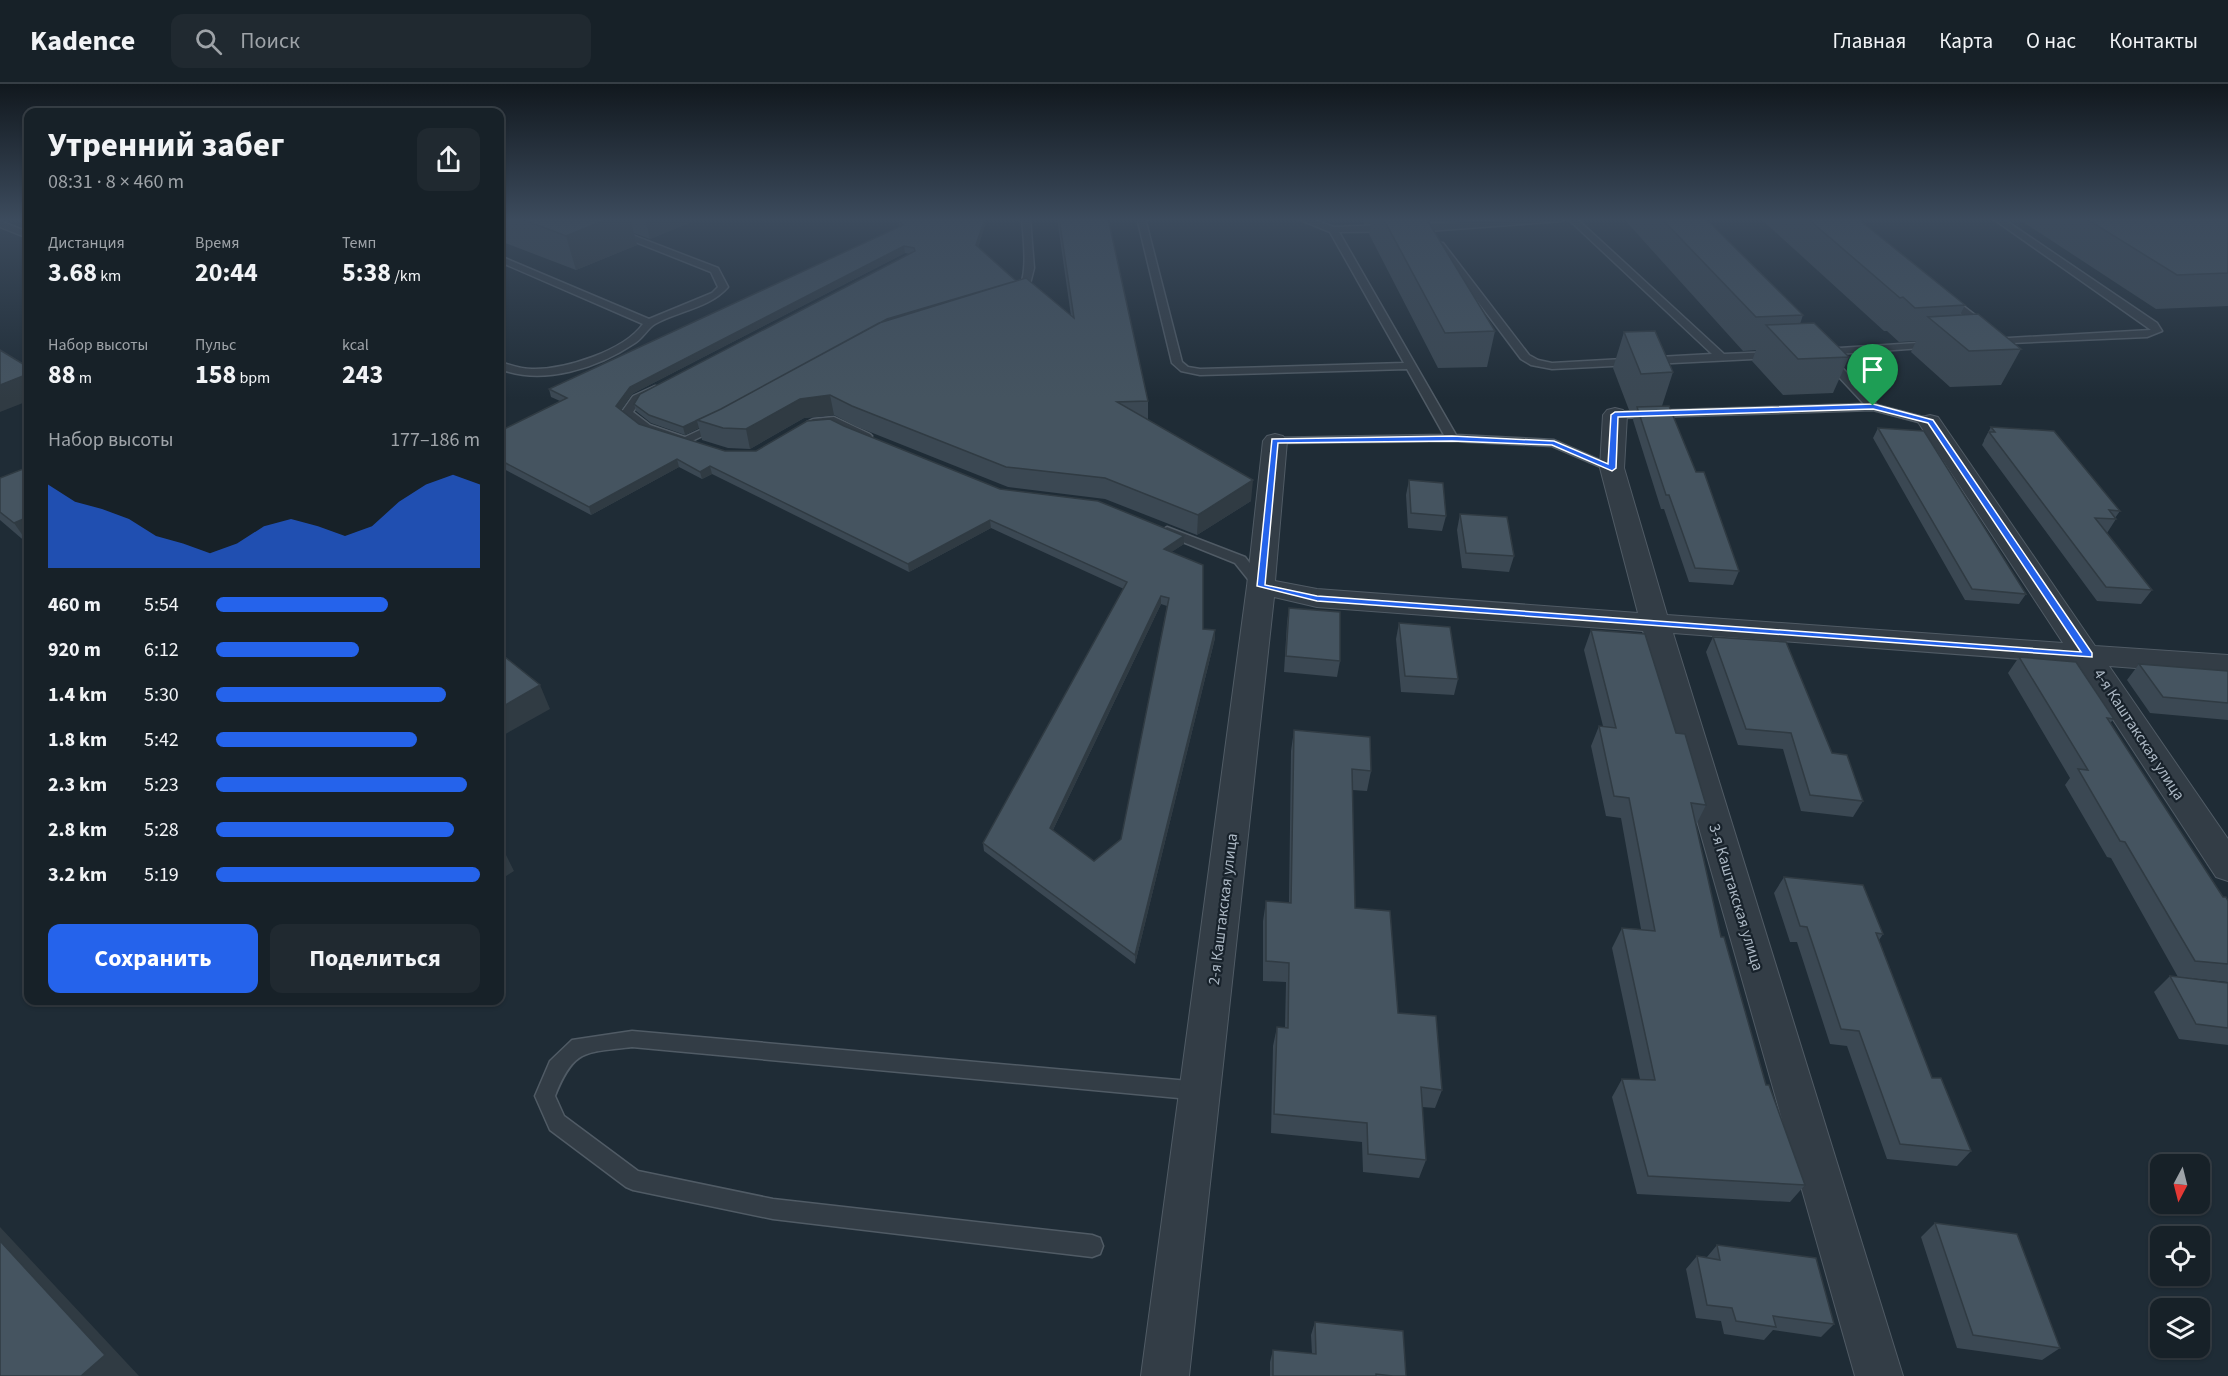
<!DOCTYPE html>
<html lang="ru">
<meta charset="utf-8">
<style>
body{margin:0;font-family:"Source Sans 3",sans-serif;background:#202930;color:#f1f3f6;height:100vh;display:flex;flex-direction:column;font-size:22px;white-space:nowrap}
*{box-sizing:border-box;margin:0}
p{font-size:20px;color:#9ea3a8}
.icon{flex:none;width:33px;height:33px;fill:none;stroke:currentColor;stroke-width:2;stroke-linecap:round;stroke-linejoin:round}
.map{position:relative;flex:1;overflow:hidden}
.details{position:absolute;left:24px;top:24px;width:480px;height:897px;display:flex;flex-direction:column;background:#172128;border-radius:12px;box-shadow:0 2px 4px #0004,0 0 0 2px #363e45}
.details>*{flex:none}
.needle{width:39px;rotate:187deg}
.tools{position:absolute;left:2150px;top:1070px;display:grid;gap:12px}
.tools a{display:grid;place-items:center;width:60px;height:60px;border-radius:12px;background:#172128;box-shadow:0 2px 4px #0004,0 0 0 2px #363e45;font-size:30px}
.pin{position:absolute;display:grid;place-items:center;width:51px;height:51px;color:#fff;margin:-62px -26px;border-radius:50% 50% 50% 0;rotate:-45deg;box-shadow:0 0 6px #0007}
.pin .icon{rotate:45deg}
.round{display:grid;place-items:center;flex:none;width:63px;height:63px;border-radius:12px;background:#202930}
.head{display:flex;align-items:center;justify-content:space-between;height:102px;padding:0 24px}
h1{font-size:33px;font-weight:700;line-height:45px}
.stats{display:grid;grid-template-columns:repeat(3,1fr);gap:9px;height:102px;padding:6px 24px}
.stats div{display:grid;align-content:center}
.stats b{font-size:26px;font-weight:700}
.stats small{font-size:16px;font-weight:400}
.stats p{font-size:16px}
.chart{height:168px;padding:12px 24px}
.chart p{display:flex;justify-content:space-between}
.chart svg{width:100%;height:108px;margin-top:6px;fill:#2563eb;opacity:.7}
.cta{display:flex;gap:12px;margin-top:auto;padding:12px 24px}
.cta a{flex:1;height:69px;border-radius:12px;background:#2563eb;color:#fff;font-size:24px;font-weight:700;line-height:69px;text-align:center}
.cta a+a{background:#202930;color:#f1f3f6}
ul{padding:0 24px;list-style:none;font-size:20px}
li{display:grid;grid-template-columns:96px 72px 1fr;align-items:center;height:45px}
li i{height:15px;border-radius:8px;background:#2563eb}
header{display:flex;align-items:center;gap:36px;box-sizing:border-box;height:84px;padding:0 30px;background:#172128;border-bottom:2px solid #363e45}
header strong{font-size:28px}
nav{display:flex;gap:33px;margin-inline-start:auto;font-size:21px}
.search{width:420px;height:54px;background:#202930;display:flex;align-items:center;gap:15px;box-sizing:border-box;padding:0 21px;border-radius:12px;color:#9ea3a8;font-size:22px}
.map>svg:first-child{display:block}
.lines{fill:none;stroke-linecap:round;stroke-linejoin:round}
.service-casing{stroke:#505b65;stroke-width:3}
.minor-casing{stroke:#505b65;stroke-width:2}
.service{fill:#333d46;fill-rule:evenodd}
.minor{fill:#333d46;fill-rule:evenodd}
.wall{fill:#3b4853;fill-rule:evenodd}
.shaded-wall{fill:#303b43}
.building{fill:#455460;stroke:#303b43;stroke-width:1.5;fill-rule:evenodd}
.route{fill:#2563eb;stroke:#fff;stroke-width:1.5;fill-rule:evenodd}
.labels{text-anchor:middle;stroke-width:4.5;stroke-linejoin:round;paint-order:stroke}
.street-label{font-size:16px;fill:#acb8c4;stroke:#18222b}
</style>
<header>
<strong>Kadence</strong>
<div class="search"><svg class="icon" aria-label="search" viewBox="0 0 24 24"><circle cx="10" cy="10" r="6"/><path d="M15 15l6 6"/></svg>Поиск</div>
<nav><a>Главная</a><a>Карта</a><a>О нас</a><a>Контакты</a></nav>
</header>
<div class="map">
<svg width="2228" height="1292" viewBox="0 0 2228 1292">
<rect width="100%" height="100%" fill="#1f2c36"/>
<g class="lines">
<defs>
<path id="service" d="M 575,134 L 588,134 L 718,184 L 728,203 C 710,224 678,227 655,240 C 648,244 643,254 635,259 C 598,284 543,302 500,285 L 500,278 C 511,281 520,285 532,285 C 564,286 624,267 643,240 L 500,178 L 500,172 L 649,235 L 712,209 L 718,203 L 711,188 Z
M 1022,134 L 1030,134 L 1034,184 L 1028,208 L 1020,212 L 1015,209 C 1030,197 1023,152 1022,134 Z
M 1140,134 L 1149,134 L 1146,138 L 1182,278 L 1188,283 L 1200,285 L 1404,279 L 1330,148 L 1296,134 L 1309,134 L 1334,143 L 1566,134 L 1562,137 L 1428,147 L 1339,148 L 1456,351 L 1554,356 L 1618,384 L 1616,386 L 1608,386 L 1552,362 L 1452,357 L 1271,359 L 1269,357 L 1275,354 L 1444,351 L 1407,285 L 1200,291 L 1181,287 L 1172,279 L 1138,138 Z
M 1567,134 L 1576,134 L 1724,270 L 1773,268 L 1778,271 L 1773,274 L 1552,285 L 1531,281 L 1521,275 L 1437,163 L 1437,159 L 1443,159 L 1529,271 L 1538,276 L 1552,279 L 1712,270 Z
M 1992,134 L 2002,134 L 2157,239 L 2162,247 L 2147,253 L 1988,260 L 1988,256 L 1992,255 L 2151,246 Z
M 0,137 L 28,148 L 28,154 L 0,143 Z
M 1943,211 L 1949,211 L 1988,241 L 1988,245 L 1980,245 L 1943,215 Z
M 1932,258 L 1937,261 L 1936,263 L 1824,271 L 1819,268 L 1824,265 Z
M 1829,273 L 1833,274 L 1877,321 L 1934,336 L 1936,338 L 1930,341 L 1873,326 L 1615,334 L 1609,331 L 1615,328 L 1864,320 L 1825,278 L 1825,274 Z
M 655,302 L 659,303 L 659,307 L 641,316 L 633,328 L 650,341 L 685,353 L 715,339 L 723,339 L 725,341 L 686,360 L 642,345 L 621,329 L 633,312 Z
M 834,333 L 870,350 L 872,352 L 866,355 L 832,339 L 813,341 L 807,338 L 813,335 Z
M 1167,443 L 1245,473 L 1267,501 L 1265,504 L 1255,504 L 1235,479 L 1163,450 L 1161,447 Z
M 632,947 L 1200,998 L 1207,1001 L 1210,1007 L 1207,1013 L 1200,1016 L 632,963 C 585,969 574,964 555,1012 L 564,1032 L 638,1087 L 773,1115 L 1092,1151 L 1100,1154 L 1103,1162 L 1100,1170 L 1092,1173 L 773,1135 L 633,1106 L 626,1103 L 550,1046 L 535,1012 L 550,977 L 572,956 Z"/>
<path id="minor" d="M 1615,324 L 1623,326 L 1627,331 L 1624,384 L 1667,531 L 2063,559 L 1918,338 L 1922,333 L 1930,331 L 1938,333 L 2095,562 L 2228,571 L 2228,591 L 2109,582 L 2228,755 L 2228,797 L 2216,793 L 2076,579 L 1673,549 L 1903,1292 L 1855,1292 L 1643,547 L 1317,523 L 1274,513 L 1189,1292 L 1141,1292 L 1247,502 L 1263,357 L 1267,352 L 1275,350 L 1283,352 L 1287,357 L 1275,497 L 1317,505 L 1638,529 L 1600,384 L 1603,331 L 1607,326 Z"/>
</defs>
<use href="#service" class="service-casing"/>
<use href="#minor" class="minor-casing"/>
<use href="#service" class="service"/>
<use href="#minor" class="minor"/>
</g>
<path class="wall" d="M 500,134 L 701,134 L 650,155 L 634,149 L 637,161 L 576,186 L 500,157 Z
M 899,134 L 987,134 L 978,163 L 1016,197 L 1071,232 L 1057,134 L 1108,134 L 1148,317 L 1148,336 L 1251,417 L 1197,451 L 1105,415 L 1008,403 L 855,342 L 834,331 L 804,334 L 750,365 L 728,364 L 702,356 L 699,344 L 685,351 L 651,339 L 636,327 L 634,320 L 909,170 L 905,169 L 632,310 L 621,326 L 639,340 L 725,367 L 756,367 L 844,342 L 1000,405 L 1184,452 L 1184,460 L 1171,468 L 1203,545 L 1215,546 L 1215,554 L 1135,880 L 984,767 L 983,759 L 1124,505 L 991,444 L 909,488 L 712,390 L 702,395 L 679,383 L 591,431 L 500,383 L 500,347 L 560,317 L 551,313 L 549,305 L 899,143 ZM 1161,520 L 1167,522 L 1121,755 L 1094,777 L 1053,746 Z
M 1361,134 L 1426,134 L 1495,247 L 1487,283 L 1438,284 L 1369,150 L 1371,139 L 1364,140 Z
M 1623,134 L 1705,134 L 1803,231 L 1800,240 L 1849,273 L 1833,309 L 1783,311 L 1752,277 L 1756,266 L 1743,267 Z
M 1760,134 L 1857,134 L 1965,221 L 1960,231 L 2021,265 L 2001,301 L 1950,303 L 1911,268 L 1916,257 L 1899,258 L 1887,247 L 1884,247 Z
M 2017,134 L 2228,134 L 2228,222 L 2156,225 Z
M 1624,248 L 1673,288 L 1662,322 L 1696,388 L 1739,487 L 1733,501 L 1689,498 L 1664,425 L 1661,425 L 1633,336 L 1636,326 L 1629,326 L 1613,284 Z
M 1991,343 L 2120,427 L 2115,434 L 2116,435 L 2107,449 L 2152,506 L 2141,520 L 2097,517 L 1982,361 L 1984,357 L 1984,356 Z
M 1878,344 L 2026,510 L 2019,520 L 1965,516 L 1873,354 Z
M 28,383 L 28,460 L 0,436 L 0,394 Z
M 1409,396 L 1446,432 L 1442,447 L 1408,444 L 1406,411 Z
M 1460,430 L 1514,472 L 1509,488 L 1462,484 L 1457,446 Z
M 1289,524 L 1340,577 L 1337,593 L 1284,588 L 1287,539 Z
M 1399,539 L 1458,595 L 1454,611 L 1401,608 L 1396,555 Z
M 1591,546 L 1676,649 L 1706,721 L 1696,741 L 1721,853 L 1766,1001 L 1805,1101 L 1790,1118 L 1637,1110 L 1612,1013 L 1622,995 L 1640,995 L 1612,864 L 1622,844 L 1641,845 L 1621,734 L 1606,732 L 1591,662 L 1599,642 L 1603,642 L 1584,566 Z
M 1713,553 L 1832,669 L 1863,717 L 1853,733 L 1801,727 L 1783,665 L 1738,661 L 1706,568 Z
M 2019,573 L 2114,635 L 2110,639 L 2223,813 L 2228,817 L 2228,898 L 2178,893 L 2111,774 L 2107,773 L 2065,701 L 2070,694 L 2008,589 Z
M 2139,580 L 2228,587 L 2228,636 L 2150,629 L 2127,596 Z
M 1294,646 L 1371,687 L 1367,707 L 1352,706 L 1355,824 L 1398,929 L 1442,1006 L 1435,1024 L 1422,1023 L 1426,1076 L 1419,1094 L 1363,1088 L 1362,1058 L 1271,1049 L 1273,962 L 1277,943 L 1285,944 L 1286,898 L 1263,897 L 1263,837 L 1266,817 L 1289,819 L 1291,667 Z
M 1784,793 L 1883,850 L 1879,856 L 1932,994 L 1971,1067 L 1957,1082 L 1887,1075 L 1847,962 L 1830,960 L 1797,858 L 1790,858 L 1774,809 Z
M 2170,892 L 2228,899 L 2228,961 L 2179,955 L 2154,908 Z
M 1935,1139 L 2060,1264 L 2042,1276 L 1957,1264 L 1921,1153 Z
M 1717,1161 L 1834,1240 L 1821,1253 L 1773,1246 L 1764,1256 L 1724,1250 L 1721,1237 L 1696,1234 L 1686,1185 L 1697,1172 L 1707,1173 Z
M 1315,1238 L 1406,1292 L 1270,1292 L 1270,1278 L 1273,1266 L 1312,1270 L 1311,1251 Z"/>
<path class="shaded-wall" d="M 610,134 L 630,134 L 637,161 L 576,186 L 566,152 Z
M 645,134 L 701,134 L 650,155 Z
M 985,134 L 987,134 L 977,168 L 976,161 Z
M 904,162 L 905,169 L 632,310 L 619,329 L 616,322 L 630,303 Z
M 28,290 L 28,317 L 0,328 L 0,301 Z
M 830,311 L 834,331 L 804,334 L 750,365 L 746,345 L 800,315 Z
M 697,337 L 699,344 L 685,351 L 683,343 Z
M 677,375 L 679,383 L 591,431 L 589,423 Z
M 710,382 L 712,390 L 702,395 L 700,388 Z
M 1253,396 L 1251,417 L 1197,451 L 1198,431 Z
M 500,431 L 505,445 L 500,448 Z
M 28,433 L 28,459 L 14,439 Z
M 990,436 L 991,444 L 909,488 L 908,480 Z
M 1184,452 L 1184,460 L 1164,473 L 1164,465 Z
M 1161,512 L 1161,520 L 1050,752 L 1050,744 Z
M 1215,546 L 1215,554 L 1135,880 L 1135,871 Z
M 540,601 L 550,625 L 500,653 L 500,624 Z
M 500,759 L 514,787 L 500,796 Z
M 0,1143 L 139,1292 L 81,1292 L 0,1157 Z"/>
<path class="building" d="M 519,134 L 610,134 L 566,152 Z
M 899,134 L 985,134 L 976,161 L 1016,197 L 879,239 L 721,325 L 683,343 L 649,331 L 634,320 L 640,310 L 915,167 L 914,164 L 904,162 L 630,303 L 616,322 L 639,340 L 725,367 L 756,367 L 807,337 L 830,335 L 844,342 L 1000,405 L 1098,417 L 1184,452 L 1164,465 L 1203,481 L 1203,545 L 1215,546 L 1135,871 L 983,759 L 1127,498 L 990,436 L 908,480 L 710,382 L 700,388 L 677,375 L 589,423 L 500,376 L 500,347 L 567,314 L 549,305 L 903,141 L 898,136 ZM 1161,512 L 1169,514 L 1121,755 L 1094,777 L 1050,744 Z
M 1059,134 L 1108,134 L 1148,317 L 1117,318 L 1253,396 L 1198,431 L 1105,394 L 1006,383 L 852,322 L 830,311 L 800,315 L 746,345 L 723,344 L 697,336 L 721,325 L 887,235 L 1026,194 L 1074,234 Z
M 1383,134 L 1426,134 L 1495,247 L 1445,249 Z
M 1661,134 L 1705,134 L 1803,231 L 1756,233 Z
M 1807,134 L 1857,134 L 1965,221 L 1915,224 L 1903,213 L 1900,214 Z
M 2085,134 L 2228,134 L 2228,189 L 2177,191 Z
M 1978,230 L 2021,265 L 1969,267 L 1928,233 Z
M 1814,239 L 1849,273 L 1798,275 L 1766,241 Z
M 1655,247 L 1673,288 L 1641,290 L 1624,248 Z
M 0,266 L 28,283 L 28,290 L 0,301 Z
M 1669,322 L 1696,388 L 1704,388 L 1739,487 L 1695,484 L 1669,411 L 1666,411 L 1637,323 Z
M 1991,343 L 2054,347 L 2120,427 L 2109,426 L 2116,435 L 2095,434 L 2152,506 L 2106,503 L 1989,348 L 1995,348 Z
M 1878,344 L 1924,347 L 2026,510 L 1972,505 Z
M 28,383 L 28,433 L 14,439 L 0,428 L 0,394 Z
M 1409,396 L 1443,399 L 1446,432 L 1411,429 Z
M 1460,430 L 1507,433 L 1514,472 L 1466,469 Z
M 1289,524 L 1340,528 L 1340,577 L 1286,572 Z
M 1399,539 L 1450,543 L 1458,595 L 1405,592 Z
M 1591,546 L 1645,550 L 1676,649 L 1685,650 L 1706,721 L 1691,719 L 1721,853 L 1724,853 L 1766,1001 L 1769,1001 L 1805,1101 L 1648,1092 L 1622,995 L 1655,996 L 1622,844 L 1655,847 L 1629,714 L 1614,712 L 1599,642 L 1616,644 Z
M 1713,553 L 1786,558 L 1832,669 L 1847,671 L 1863,717 L 1810,711 L 1791,649 L 1746,645 Z
M 500,569 L 540,601 L 500,624 Z
M 2019,573 L 2076,578 L 2114,635 L 2107,634 L 2223,813 L 2226,813 L 2228,817 L 2228,880 L 2195,877 L 2125,758 L 2120,757 L 2078,685 L 2088,686 Z
M 2139,580 L 2228,587 L 2228,619 L 2163,613 Z
M 1294,646 L 1370,653 L 1371,687 L 1352,685 L 1355,824 L 1390,827 L 1398,929 L 1436,932 L 1442,1006 L 1421,1003 L 1426,1076 L 1368,1070 L 1367,1039 L 1274,1030 L 1277,943 L 1288,944 L 1289,879 L 1266,877 L 1266,817 L 1291,819 Z
M 1784,793 L 1863,801 L 1883,850 L 1876,849 L 1932,994 L 1941,994 L 1971,1067 L 1900,1060 L 1859,947 L 1841,945 L 1807,843 L 1800,842 Z
M 2170,892 L 2228,899 L 2228,944 L 2196,940 Z
M 1935,1139 L 2017,1150 L 2060,1264 L 1973,1251 Z
M 0,1157 L 105,1271 L 81,1292 L 0,1292 Z
M 1717,1161 L 1816,1174 L 1834,1240 L 1773,1232 L 1776,1243 L 1736,1237 L 1732,1224 L 1707,1221 L 1697,1172 L 1720,1176 Z
M 1315,1238 L 1403,1247 L 1406,1292 L 1393,1292 L 1376,1290 L 1376,1292 L 1273,1292 L 1273,1266 L 1316,1270 Z"/>
<linearGradient id="sky" x2="0" y2="1"><stop stop-color="#11181e"/><stop offset="0.43" stop-color="#3c4b5d"/><stop offset="1" stop-color="#3c4b5d" stop-opacity="0"/></linearGradient>
<rect width="2228" height="315" fill="url(#sky)"/>
<path class="route" d="M 1873,320 L 1933,336 L 2092,569 L 2092,573 L 1317,517 L 1257,502 L 1272,355 L 1452,352 L 1554,357 L 1608,380 L 1611,331 L 1615,328 ZM 1873,325 L 1928,339 L 2081,568 L 1317,512 L 1265,501 L 1278,359 L 1452,357 L 1552,361 L 1612,387 L 1616,384 L 1618,333 Z"/>
<g class="labels">
<g class="street-label">
<text transform="translate(2140 650) rotate(57)" y="6">4-я Каштакская улица</text>
<text transform="translate(1737 813) rotate(73)" y="6">3-я Каштакская улица</text>
<text transform="translate(1222 825) rotate(-83)" y="6">2-я Каштакская улица</text>
</g>
</g>
</svg>
<div class="tools">
<a><svg class="needle" viewBox="-14 -14 28 28"><path d="M0-13l5 13h-10z" fill="#e53935"/><path d="M0 13l5-13h-10z" fill="#9ea3a8"/></svg></a>
<a><svg class="icon" aria-label="locate" viewBox="0 0 24 24"><circle cx="12" cy="12" r="6"/><path d="M12 2v4M12 18v4M2 12h4M18 12h4"/></svg></a>
<a><svg class="icon" aria-label="layers" viewBox="0 0 24 24"><path d="M12 4l9 5-9 5-9-5zM3 14l9 5 9-5"/></svg></a>
</div>
<div class="pin" style="left:1873px;top:322px;background:#1e9e55"><svg class="icon" aria-label="arrive" viewBox="0 0 24 24"><path d="M6 21V4h12l-3 4 3 4H6"/></svg></div>
<section class="details">
<div class="head"><div><h1>Утренний забег</h1><p>08:31 · 8 × 460 m</p></div><a class="round"><svg class="icon" aria-label="share" viewBox="0 0 24 24"><path d="M12 15V3M7 8l5-5 5 5M5 13v7h14v-7"/></svg></a></div>
<div class="stats">
<div><p>Дистанция</p><b>3.68<small> km</small></b></div>
<div><p>Время</p><b>20:44</b></div>
<div><p>Темп</p><b>5:38<small> /km</small></b></div>
</div>
<div class="stats">
<div><p>Набор высоты</p><b>88<small> m</small></b></div>
<div><p>Пульс</p><b>158<small> bpm</small></b></div>
<div><p>kcal</p><b>243</b></div>
</div>
<div class="chart"><p><span>Набор высоты</span>177–186 m</p>
<svg viewBox="0 0 160 44" preserveAspectRatio="none"><path d="M0 44V10L10 17L20 20L30 24L40 31L50 34L60 38L70 34L80 27L90 24L100 27L110 31L120 27L130 17L140 10L150 6L160 10V44z"/></svg>
</div>
<ul>
<li><b>460 m</b>5:54<i style="width:65%"></i></li>
<li><b>920 m</b>6:12<i style="width:54%"></i></li>
<li><b>1.4 km</b>5:30<i style="width:87%"></i></li>
<li><b>1.8 km</b>5:42<i style="width:76%"></i></li>
<li><b>2.3 km</b>5:23<i style="width:95%"></i></li>
<li><b>2.8 km</b>5:28<i style="width:90%"></i></li>
<li><b>3.2 km</b>5:19<i style="width:100%"></i></li>
</ul>
<div class="cta"><a>Сохранить</a><a>Поделиться</a></div>
</section>
</div>
